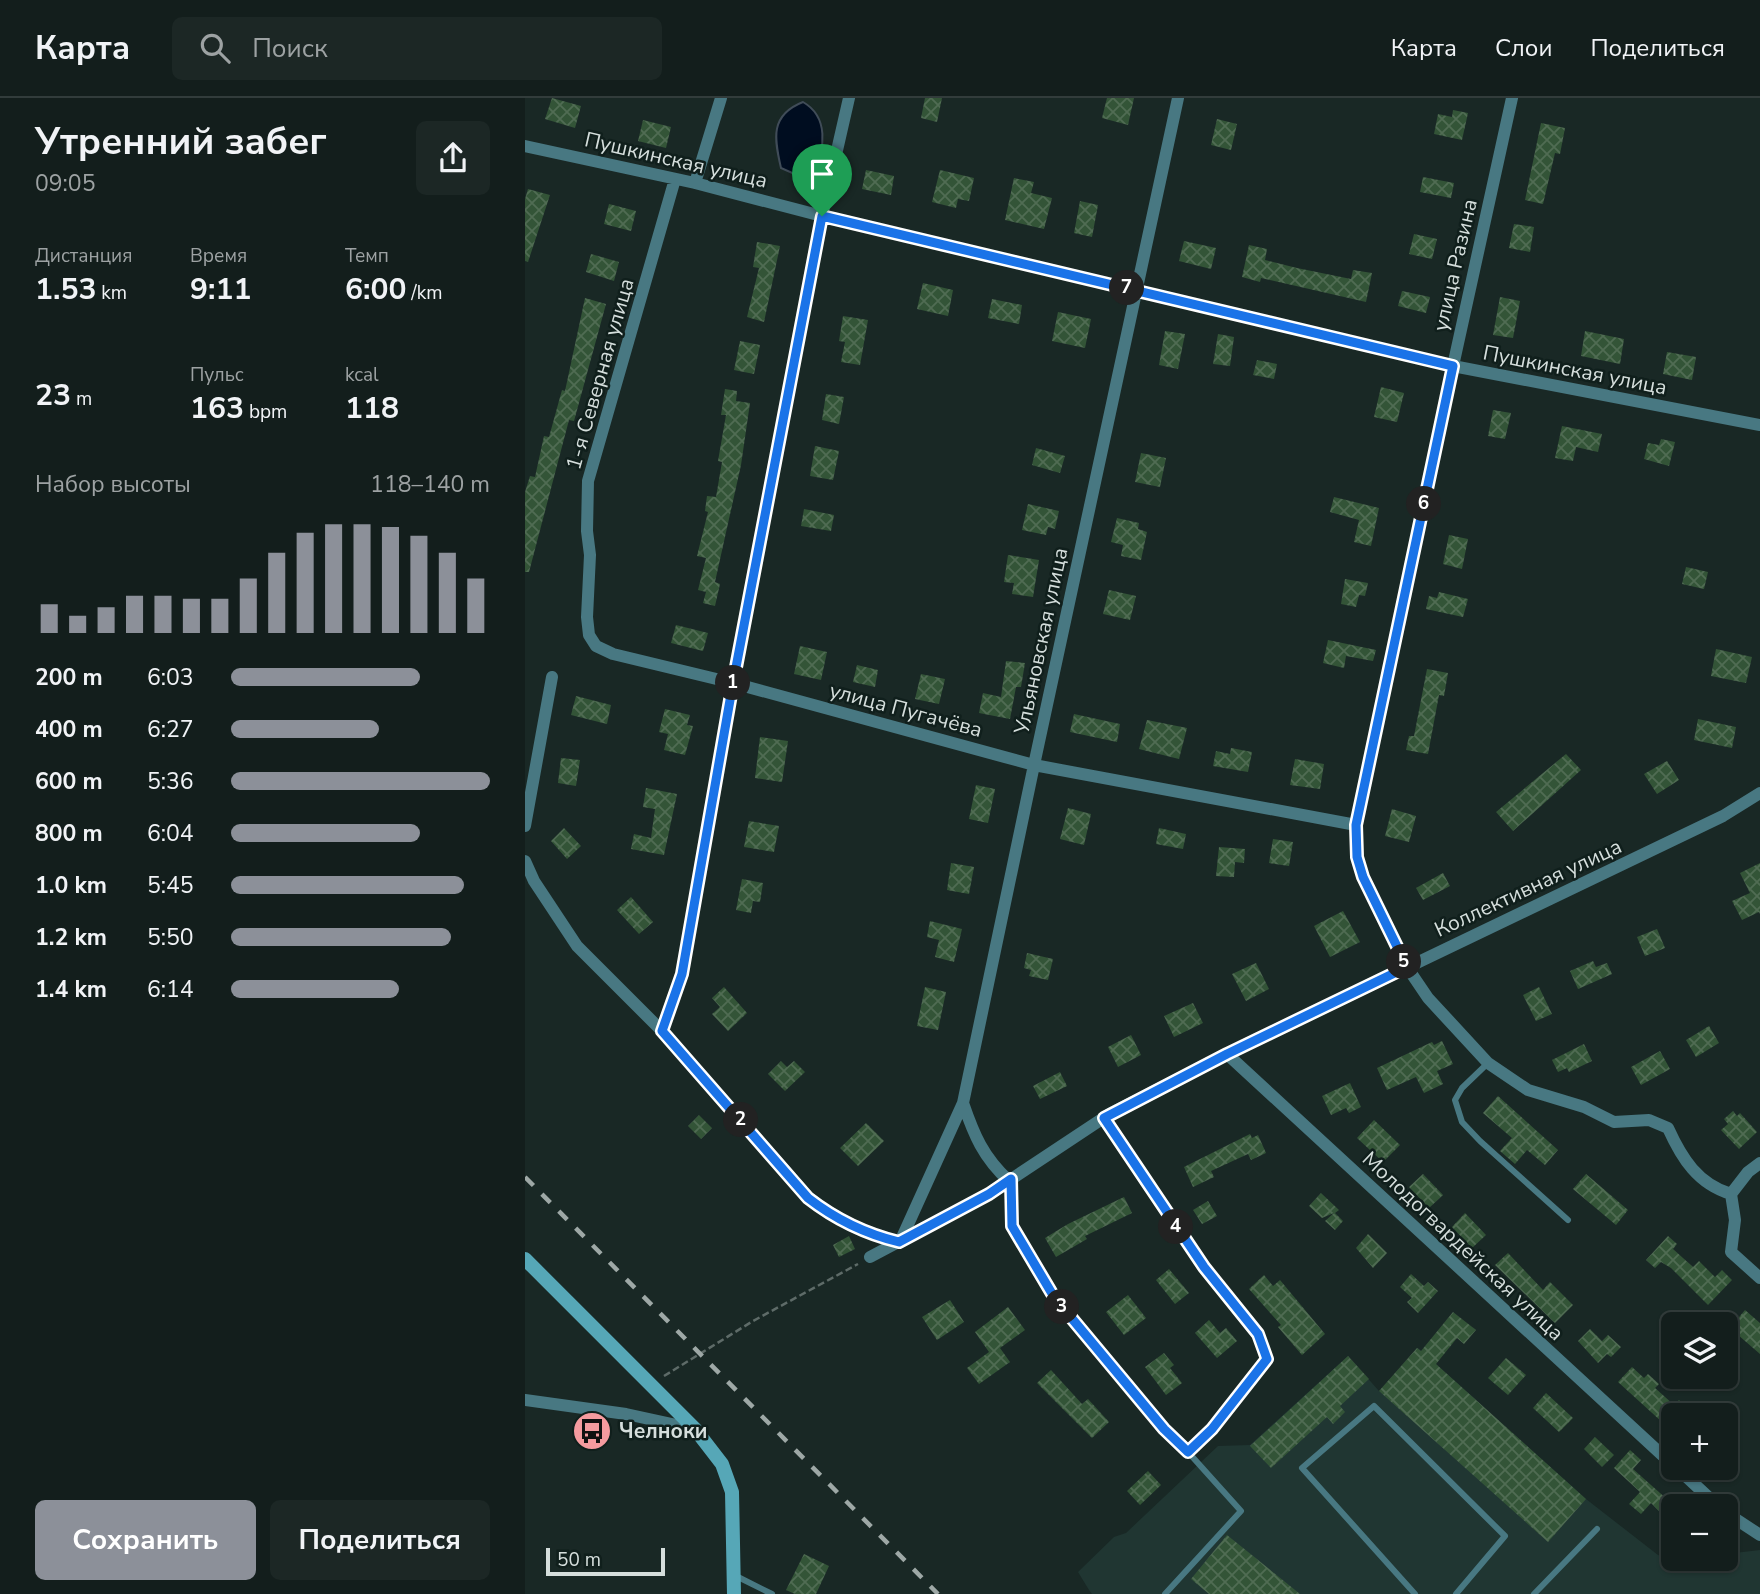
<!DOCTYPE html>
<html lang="ru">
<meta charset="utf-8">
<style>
body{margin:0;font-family:"Nunito Sans",sans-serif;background:#1c2725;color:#f1f3f6;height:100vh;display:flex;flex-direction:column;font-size:26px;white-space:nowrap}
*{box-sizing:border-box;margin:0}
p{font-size:23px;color:#9da2a3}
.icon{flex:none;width:38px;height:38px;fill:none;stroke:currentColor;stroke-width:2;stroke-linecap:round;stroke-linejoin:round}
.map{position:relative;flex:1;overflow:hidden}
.panel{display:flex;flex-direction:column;background:#131e1c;width:525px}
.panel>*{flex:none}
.controls{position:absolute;left:1136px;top:1214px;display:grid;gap:14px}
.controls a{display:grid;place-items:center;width:77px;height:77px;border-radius:10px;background:#131e1c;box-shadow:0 2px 5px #0004,0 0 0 2px #323c3b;font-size:35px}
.scale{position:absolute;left:21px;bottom:18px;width:119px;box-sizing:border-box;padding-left:7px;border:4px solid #d5dedc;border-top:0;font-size:19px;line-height:24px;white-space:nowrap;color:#d5dedc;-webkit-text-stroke:5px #101f1c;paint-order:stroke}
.pin{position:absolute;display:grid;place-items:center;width:60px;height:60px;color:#fff;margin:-72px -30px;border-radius:50% 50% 50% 0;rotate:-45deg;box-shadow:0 0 7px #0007}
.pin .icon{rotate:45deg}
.km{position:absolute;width:35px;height:35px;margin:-18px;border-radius:50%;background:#222;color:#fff;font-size:19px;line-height:35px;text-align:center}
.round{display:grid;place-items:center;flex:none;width:74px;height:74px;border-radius:10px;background:#1c2725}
.summary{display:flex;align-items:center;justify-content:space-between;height:119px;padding:0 35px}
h1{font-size:38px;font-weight:700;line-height:52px}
.stats{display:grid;grid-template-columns:repeat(3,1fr);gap:10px;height:119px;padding:7px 35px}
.stats div{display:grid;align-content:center}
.stats b{font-size:30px;font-weight:700}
.stats small{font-size:19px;font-weight:400}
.stats p{font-size:19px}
.chart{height:196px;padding:14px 35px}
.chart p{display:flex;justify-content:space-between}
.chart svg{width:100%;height:126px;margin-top:7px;stroke:#8c9099;stroke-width:6}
.button{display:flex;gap:14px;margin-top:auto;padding:14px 35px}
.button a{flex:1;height:80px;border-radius:10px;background:#8c9099;color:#fff;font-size:28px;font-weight:700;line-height:80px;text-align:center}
.button a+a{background:#1c2725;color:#f1f3f6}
ul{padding:0 35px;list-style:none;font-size:23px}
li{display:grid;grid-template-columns:112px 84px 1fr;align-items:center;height:52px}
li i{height:18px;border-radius:9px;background:#8c9099}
header{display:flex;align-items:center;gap:42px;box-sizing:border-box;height:98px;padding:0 35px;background:#131e1c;border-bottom:2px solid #323c3b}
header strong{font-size:33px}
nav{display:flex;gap:38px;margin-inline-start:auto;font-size:24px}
.search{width:490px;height:63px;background:#1c2725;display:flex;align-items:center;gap:18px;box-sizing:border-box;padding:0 24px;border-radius:10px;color:#9da2a3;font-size:26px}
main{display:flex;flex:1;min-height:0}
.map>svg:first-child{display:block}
.built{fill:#203632}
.water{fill:#000d20;stroke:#404c58;stroke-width:2}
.building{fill:url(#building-cross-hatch)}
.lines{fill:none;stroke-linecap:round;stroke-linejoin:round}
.path{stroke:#5e6b68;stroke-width:2.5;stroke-dasharray:7 3.5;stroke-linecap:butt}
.lane{stroke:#487882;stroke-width:6}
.street{stroke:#487882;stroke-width:12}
.secondary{stroke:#56a7b7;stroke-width:14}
.rail{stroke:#9ea8a6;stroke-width:4.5;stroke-dasharray:12 12;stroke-linecap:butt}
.route-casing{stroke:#fff;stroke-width:14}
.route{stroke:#1a73e8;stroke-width:9}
.labels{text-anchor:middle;stroke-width:5;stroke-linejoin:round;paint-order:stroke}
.street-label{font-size:21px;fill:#d5dedc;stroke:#101f1c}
.poi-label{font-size:21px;font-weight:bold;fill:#d5dedc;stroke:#101f1c;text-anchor:start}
</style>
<header>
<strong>Карта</strong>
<div class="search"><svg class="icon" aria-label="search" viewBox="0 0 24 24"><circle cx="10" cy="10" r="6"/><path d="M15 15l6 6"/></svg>Поиск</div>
<nav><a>Карта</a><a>Слои</a><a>Поделиться</a></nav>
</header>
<main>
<section class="panel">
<div class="summary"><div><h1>Утренний забег</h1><p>09:05</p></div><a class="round"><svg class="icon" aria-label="share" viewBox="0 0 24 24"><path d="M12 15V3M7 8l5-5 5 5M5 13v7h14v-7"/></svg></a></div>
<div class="stats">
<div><p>Дистанция</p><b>1.53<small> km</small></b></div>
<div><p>Время</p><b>9:11</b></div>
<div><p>Темп</p><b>6:00<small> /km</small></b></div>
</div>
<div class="stats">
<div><b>23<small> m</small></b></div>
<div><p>Пульс</p><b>163<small> bpm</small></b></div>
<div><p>kcal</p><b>118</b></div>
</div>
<div class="chart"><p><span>Набор высоты</span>118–140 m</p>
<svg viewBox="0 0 160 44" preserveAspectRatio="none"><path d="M5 44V34M15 44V38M25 44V35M35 44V31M45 44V31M55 44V32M65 44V32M75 44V25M85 44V16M95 44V9M105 44V6M115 44V6M125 44V7M135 44V10M145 44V16M155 44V25"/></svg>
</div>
<ul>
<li><b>200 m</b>6:03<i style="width:73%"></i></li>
<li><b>400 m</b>6:27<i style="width:57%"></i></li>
<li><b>600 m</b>5:36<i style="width:100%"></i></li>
<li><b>800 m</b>6:04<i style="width:73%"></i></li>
<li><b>1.0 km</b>5:45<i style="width:90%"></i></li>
<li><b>1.2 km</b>5:50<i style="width:85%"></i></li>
<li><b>1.4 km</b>6:14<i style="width:65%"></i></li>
</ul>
<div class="button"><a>Сохранить</a><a>Поделиться</a></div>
</section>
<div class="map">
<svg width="1235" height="1496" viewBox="0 0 1235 1496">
<defs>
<pattern id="building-cross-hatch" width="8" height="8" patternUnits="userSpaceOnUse" patternTransform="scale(1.75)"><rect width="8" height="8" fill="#335437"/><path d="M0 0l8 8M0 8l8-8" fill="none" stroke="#506c53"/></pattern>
</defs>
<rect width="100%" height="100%" fill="#192825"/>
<path class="built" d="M 893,1250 L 1061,1401 L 1133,1457 L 1148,1461 L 1200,1461 L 1201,1456 L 1235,1452 L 1235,1496 L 567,1496 L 564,1492 L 553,1474 L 589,1439 L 601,1435 L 693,1348 L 725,1347 L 823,1258 L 854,1293 Z"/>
<path class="water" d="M 278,4 C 304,19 300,50 289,74 L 274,78 L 256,70 C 249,40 245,17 278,4 Z"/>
<path class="building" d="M 27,0 L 56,8 L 50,30 L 20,21 Z
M 400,0 L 417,0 L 412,24 L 396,20 Z
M 582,0 L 609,0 L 603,27 L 577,20 Z
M 928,12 L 943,15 L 937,42 L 909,36 L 913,16 L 927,19 Z
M 692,21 L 712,26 L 706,52 L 686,47 Z
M 118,22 L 146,29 L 141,50 L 113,43 Z
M 1016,25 L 1040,30 L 1035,56 L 1030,55 L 1018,106 L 1000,102 Z
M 341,72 L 369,78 L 366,97 L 337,91 Z
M 415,72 L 449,80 L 444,103 L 433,101 L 431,110 L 407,104 Z
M 898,79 L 929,85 L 926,100 L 895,94 Z
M 489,80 L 509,84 L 506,95 L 527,100 L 519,131 L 480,122 Z
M 3,91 L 25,97 L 3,164 L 0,163 L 0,101 Z
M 555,103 L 573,107 L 567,139 L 549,135 Z
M 84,106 L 111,113 L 106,133 L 79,126 Z
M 989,126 L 1009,129 L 1005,154 L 984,150 Z
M 889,136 L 912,141 L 907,161 L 884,156 Z
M 659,143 L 691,150 L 686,171 L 654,163 Z
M 232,144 L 255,148 L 239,224 L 222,219 L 234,170 L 228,169 Z
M 724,147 L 742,151 L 740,162 L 772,170 L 826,181 L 828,172 L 847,175 L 841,204 L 736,180 L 735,184 L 717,179 Z
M 66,156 L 94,164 L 89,183 L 61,174 Z
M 398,185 L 428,192 L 423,218 L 392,211 Z
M 877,193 L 905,199 L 901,215 L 873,208 Z
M 975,199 L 995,203 L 988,240 L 968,237 Z
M 60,200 L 81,206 L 49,323 L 44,322 L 4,474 L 0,474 L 0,394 L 5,378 L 10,379 L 19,338 L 24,339 L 37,292 L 40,293 Z
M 467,201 L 497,207 L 494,226 L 463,220 Z
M 533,214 L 566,221 L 560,250 L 527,243 Z
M 318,218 L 343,222 L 335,267 L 316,264 L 320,244 L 314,243 Z
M 640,233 L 660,236 L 653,271 L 634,267 Z
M 1060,233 L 1099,241 L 1095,266 L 1056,258 Z
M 693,236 L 709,239 L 705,268 L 688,266 Z
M 215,243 L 235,247 L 229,276 L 209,272 Z
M 1142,254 L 1171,259 L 1167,282 L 1138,276 Z
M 732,262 L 752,266 L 749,281 L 728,277 Z
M 856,289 L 879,295 L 872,324 L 849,319 Z
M 200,291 L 212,293 L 211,303 L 225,305 L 216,367 L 190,484 L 195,486 L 190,508 L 178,505 L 181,494 L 173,492 L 181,460 L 172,458 L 183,414 L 180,413 L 182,398 L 191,399 L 197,364 L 193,363 L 201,317 L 196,317 Z
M 301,296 L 319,299 L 314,326 L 297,322 Z
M 968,312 L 986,315 L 980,341 L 963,338 Z
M 1037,328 L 1077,336 L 1073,354 L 1051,349 L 1048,363 L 1030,360 Z
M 1136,341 L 1150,344 L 1144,368 L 1119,361 L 1123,345 L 1134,347 Z
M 290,348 L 314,353 L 308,382 L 285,378 Z
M 511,350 L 540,358 L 535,375 L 507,367 Z
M 616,355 L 641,360 L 635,389 L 610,384 Z
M 809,399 L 854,410 L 846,448 L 829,444 L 834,422 L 805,414 Z
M 503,406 L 534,413 L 530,431 L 523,429 L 521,437 L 497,432 Z
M 279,411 L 309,417 L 306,433 L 276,428 Z
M 592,420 L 614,425 L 613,431 L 622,434 L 616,462 L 596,458 L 598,447 L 586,444 Z
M 924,437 L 943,441 L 937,471 L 918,466 Z
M 483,457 L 514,462 L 508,499 L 487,496 L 489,485 L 479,484 Z
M 1161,469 L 1183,474 L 1179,491 L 1157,486 Z
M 820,481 L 843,485 L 840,498 L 834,497 L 831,509 L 816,506 Z
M 584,492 L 611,498 L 605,522 L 578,516 Z
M 914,494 L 943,501 L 938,519 L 901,511 L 904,498 L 912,500 Z
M 151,527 L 183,535 L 178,553 L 146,545 Z
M 803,542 L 851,552 L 848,563 L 821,558 L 819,570 L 798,565 Z
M 275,548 L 302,554 L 296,582 L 269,576 Z
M 1191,551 L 1227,559 L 1221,585 L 1186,578 Z
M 481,563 L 500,565 L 496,589 L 491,589 L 485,621 L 454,615 L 458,595 L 476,599 Z
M 332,567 L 353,572 L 350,589 L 328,584 Z
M 902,571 L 923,575 L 919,598 L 914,597 L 903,656 L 881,652 L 884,638 L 889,638 Z
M 396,576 L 420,581 L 414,606 L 390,601 Z
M 51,598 L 86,607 L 82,626 L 46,617 Z
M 140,611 L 165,617 L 162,627 L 168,628 L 160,657 L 139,652 L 143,636 L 134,634 Z
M 549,616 L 595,626 L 592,644 L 545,634 Z
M 1173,621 L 1211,629 L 1207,650 L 1169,642 Z
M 622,622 L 662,630 L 654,661 L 614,651 Z
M 235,639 L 263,643 L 257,684 L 230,680 Z
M 706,650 L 727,654 L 723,674 L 688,668 L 691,653 L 705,656 Z
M 1041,656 L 1056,672 L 988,733 L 971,714 Z
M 36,660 L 55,662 L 51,688 L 33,685 Z
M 770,661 L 799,666 L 795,691 L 765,687 Z
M 1142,663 L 1154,682 L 1132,696 L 1119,676 Z
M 451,687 L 470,691 L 463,725 L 444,721 Z
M 121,690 L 152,696 L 139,757 L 106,751 L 109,736 L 126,740 L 130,711 L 118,709 Z
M 543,710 L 566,716 L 559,747 L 535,741 Z
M 867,711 L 891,718 L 884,744 L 860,738 Z
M 224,723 L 254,728 L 249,754 L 219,749 Z
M 39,730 L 56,748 L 42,761 L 26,743 Z
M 634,730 L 661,736 L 658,751 L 631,746 Z
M 748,741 L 768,744 L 764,768 L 744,765 Z
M 694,749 L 720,751 L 719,765 L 710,764 L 709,779 L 691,778 Z
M 426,765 L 449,769 L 444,796 L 422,792 Z
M 1235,765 L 1235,816 L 1234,814 L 1217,822 L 1207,803 L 1225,795 L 1215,775 Z
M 918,775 L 925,788 L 898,802 L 891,790 Z
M 217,781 L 238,785 L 235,804 L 228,803 L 226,815 L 211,812 Z
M 106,799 L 128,824 L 114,836 L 92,812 Z
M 818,813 L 835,844 L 805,859 L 789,828 Z
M 405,823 L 437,831 L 429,864 L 410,859 L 414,842 L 402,839 Z
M 1132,831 L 1140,850 L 1120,858 L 1112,839 Z
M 502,855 L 528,861 L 523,882 L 504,878 L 506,872 L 499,870 Z
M 1068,863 L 1071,869 L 1082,865 L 1087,876 L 1053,891 L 1045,873 Z
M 731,865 L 744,891 L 721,903 L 707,876 Z
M 199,889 L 222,915 L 203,933 L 187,916 L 195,909 L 187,900 Z
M 400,889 L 421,894 L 413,932 L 392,928 Z
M 1014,889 L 1027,916 L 1011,923 L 998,897 Z
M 668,905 L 678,925 L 649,939 L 639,918 Z
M 1184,928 L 1194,945 L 1171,959 L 1161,942 Z
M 606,937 L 616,957 L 593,969 L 583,949 Z
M 917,943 L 928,966 L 912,973 L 918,986 L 899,995 L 891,979 L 862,992 L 852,970 L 907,944 L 909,947 Z
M 1059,946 L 1067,963 L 1044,974 L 1042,970 L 1033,974 L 1027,962 Z
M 1135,953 L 1145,971 L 1116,987 L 1106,969 Z
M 256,963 L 262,969 L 269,963 L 280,974 L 260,993 L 243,976 Z
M 535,974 L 542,988 L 515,1001 L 508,988 Z
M 825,985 L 836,1009 L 824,1015 L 821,1010 L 806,1017 L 797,998 Z
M 973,998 L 1033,1052 L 1020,1067 L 1002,1052 L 990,1066 L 975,1053 L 987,1040 L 958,1015 Z
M 1208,1013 L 1212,1018 L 1215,1015 L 1232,1034 L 1214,1051 L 1196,1032 L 1203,1026 L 1199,1021 Z
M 174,1017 L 187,1030 L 176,1041 L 163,1028 Z
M 849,1022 L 875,1047 L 858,1064 L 832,1040 Z
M 341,1025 L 359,1043 L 333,1068 L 315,1050 Z
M 725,1036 L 727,1040 L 733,1037 L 741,1055 L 726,1062 L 723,1056 L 686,1073 L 689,1079 L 668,1089 L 659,1069 Z
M 898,1076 L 918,1097 L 904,1110 L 884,1089 Z
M 1061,1076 L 1103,1112 L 1091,1127 L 1048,1091 Z
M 796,1095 L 814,1112 L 810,1115 L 818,1123 L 810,1132 L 800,1123 L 809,1115 L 797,1120 L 784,1108 Z
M 599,1099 L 607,1115 L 560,1138 L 562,1141 L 531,1159 L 520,1140 L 543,1126 Z
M 683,1103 L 692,1118 L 677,1126 L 668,1112 Z
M 940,1115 L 961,1137 L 947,1150 L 927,1129 Z
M 843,1136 L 862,1155 L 848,1170 L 831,1150 Z
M 324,1138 L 330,1151 L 314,1159 L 308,1147 Z
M 1143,1138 L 1152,1146 L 1148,1151 L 1168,1169 L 1174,1163 L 1190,1179 L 1197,1172 L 1207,1182 L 1183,1207 L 1146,1170 L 1136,1164 L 1130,1170 L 1121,1162 Z
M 983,1155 L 1018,1192 L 1025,1184 L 1048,1207 L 1030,1225 L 970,1167 Z
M 644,1171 L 664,1195 L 650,1206 L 631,1182 Z
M 886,1176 L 899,1188 L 903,1184 L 913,1193 L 893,1215 L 882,1204 L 887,1200 L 875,1189 Z
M 739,1177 L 748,1188 L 755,1182 L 800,1236 L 777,1257 L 753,1229 L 756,1227 L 724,1191 Z
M 603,1197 L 621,1220 L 599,1237 L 581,1214 Z
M 425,1202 L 439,1224 L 412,1242 L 397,1219 Z
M 483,1209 L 500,1232 L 475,1250 L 485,1264 L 454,1286 L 442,1270 L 464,1254 L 450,1234 Z
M 1220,1212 L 1235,1225 L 1235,1256 L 1205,1230 Z
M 928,1214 L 951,1232 L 939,1246 L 932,1240 L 911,1266 L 1061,1401 L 1023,1444 L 854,1293 L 892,1250 L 896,1253 Z
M 684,1222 L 695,1235 L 701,1230 L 712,1243 L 692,1260 L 670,1235 Z
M 1065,1231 L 1077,1243 L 1083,1237 L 1096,1249 L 1086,1259 L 1082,1256 L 1073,1265 L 1053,1243 Z
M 639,1255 L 649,1267 L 645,1270 L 657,1285 L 641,1297 L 620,1269 Z
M 823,1258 L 844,1281 L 815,1308 L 820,1314 L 808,1326 L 802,1319 L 746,1370 L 725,1348 Z
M 981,1260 L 1001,1277 L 983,1297 L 963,1280 Z
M 1107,1269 L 1119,1280 L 1123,1276 L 1134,1286 L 1130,1290 L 1149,1307 L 1154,1302 L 1170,1318 L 1148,1318 L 1148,1334 L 1093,1284 Z
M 526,1272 L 557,1306 L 563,1301 L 584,1324 L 567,1340 L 512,1285 Z
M 1021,1295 L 1048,1320 L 1034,1334 L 1008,1310 Z
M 1070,1339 L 1089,1357 L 1077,1369 L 1059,1351 Z
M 1105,1352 L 1116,1362 L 1108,1371 L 1144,1403 L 1135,1414 L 1126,1405 L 1116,1416 L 1104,1406 L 1115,1394 L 1089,1370 Z
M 623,1373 L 636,1387 L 615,1407 L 602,1393 Z
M 702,1437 L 775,1496 L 684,1496 L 666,1481 Z
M 279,1456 L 304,1468 L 291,1496 L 270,1496 L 261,1492 Z"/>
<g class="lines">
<path class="path" d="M 139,1278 L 228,1223 L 333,1166"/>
<path class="lane" d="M 963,965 L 937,990 L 930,1002 L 937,1024 L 955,1043 L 1043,1122
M 211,1478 L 247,1496
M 640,1496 L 716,1413 L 663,1354
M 890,1496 L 777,1370 L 849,1308 L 980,1438 L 931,1496
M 1009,1496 L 1072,1431"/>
<path class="street" d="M 987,0 L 928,268 L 831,727 L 832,759 L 838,779 L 882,869 L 903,900 L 963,965 L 1003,992 L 1059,1009 L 1089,1024 L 1124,1022 L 1143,1030 C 1157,1061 1173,1086 1206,1096 L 1210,1122 L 1206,1154 L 1235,1180
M 0,48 L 170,85 L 297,118 L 928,268 L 1235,327
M 150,81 L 63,383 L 62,433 L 65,457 L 62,519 L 64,537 L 71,548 L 88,556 L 208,585 L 509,667 L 831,727
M 170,85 L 196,0
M 0,728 L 27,579
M 0,763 L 9,783 L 52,848 L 137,933 L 283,1099 C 310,1121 341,1136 375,1144 L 438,1005
M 137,933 L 157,876 L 208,585 L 297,118 L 324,0
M 702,956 L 1148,1367
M 486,1081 L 487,1128 L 529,1199 L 639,1331 L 663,1354 L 687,1331 L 742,1261 L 733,1236 L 679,1169 L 579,1020
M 484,1083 C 458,1059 449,1037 438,1005 L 509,667 L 653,0
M 1206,1096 L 1223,1074 L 1235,1065
M 345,1159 L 464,1096 L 586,1015 L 702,956 L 1198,718 L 1235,695
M 0,1302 L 101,1316 L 170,1331
M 1152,1370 L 1194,1409
M 1200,1414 L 1235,1437"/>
<path class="secondary" d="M 0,1161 L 170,1331 L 197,1366 L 207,1394 L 209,1496"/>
<path class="rail" d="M 0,1079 L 413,1496"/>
</g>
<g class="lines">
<defs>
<path id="route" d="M 297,118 L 928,268 L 831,727 L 832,759 L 838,779 L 882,869 L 702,956 L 579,1020 L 679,1169 L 733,1236 L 742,1261 L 687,1331 L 663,1354 L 639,1331 L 529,1199 L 487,1128 L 486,1081 L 464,1096 L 374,1144 C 341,1136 310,1121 283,1100 L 137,933 L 157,876 L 208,585 Z"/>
</defs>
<use href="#route" class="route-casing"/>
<use href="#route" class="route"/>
</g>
<defs>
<symbol id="bus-disc" viewBox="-11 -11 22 22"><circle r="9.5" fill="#f59b9f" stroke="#101f1c"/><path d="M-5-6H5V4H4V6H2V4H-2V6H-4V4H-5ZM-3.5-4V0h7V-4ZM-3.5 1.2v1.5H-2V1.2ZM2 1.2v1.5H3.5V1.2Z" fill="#111"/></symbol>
</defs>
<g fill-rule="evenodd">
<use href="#bus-disc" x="45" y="1311" width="44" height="44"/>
</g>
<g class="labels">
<g class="street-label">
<text transform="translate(151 62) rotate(13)" y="7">Пушкинская улица</text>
<text transform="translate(930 167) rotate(-77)" y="7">улица Разина</text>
<text transform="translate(1050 272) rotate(11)" y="7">Пушкинская улица</text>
<text transform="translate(75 276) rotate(-74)" y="7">1-я Северная улица</text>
<text transform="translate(516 543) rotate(-78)" y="7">Ульяновская улица</text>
<text transform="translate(381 612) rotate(15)" y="7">улица Пугачёва</text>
<text transform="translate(1003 790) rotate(-25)" y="7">Коллективная улица</text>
<text transform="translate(938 1148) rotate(43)" y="7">Молодогвардейская улица</text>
</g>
<g class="poi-label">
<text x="94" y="1340">Челноки</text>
</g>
</g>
</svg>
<div class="controls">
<a><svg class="icon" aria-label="layers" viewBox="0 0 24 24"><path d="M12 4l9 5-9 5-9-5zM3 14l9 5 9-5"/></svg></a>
<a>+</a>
<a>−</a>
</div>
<div class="scale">50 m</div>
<div class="pin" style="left:297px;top:118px;background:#1e9e55"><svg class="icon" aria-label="arrive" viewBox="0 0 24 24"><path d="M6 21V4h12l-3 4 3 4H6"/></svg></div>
<b class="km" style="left:208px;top:585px">1</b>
<b class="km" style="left:216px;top:1022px">2</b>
<b class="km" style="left:537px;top:1209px">3</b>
<b class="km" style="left:651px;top:1129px">4</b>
<b class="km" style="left:879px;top:864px">5</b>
<b class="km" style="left:899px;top:406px">6</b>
<b class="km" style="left:602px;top:190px">7</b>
</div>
</main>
